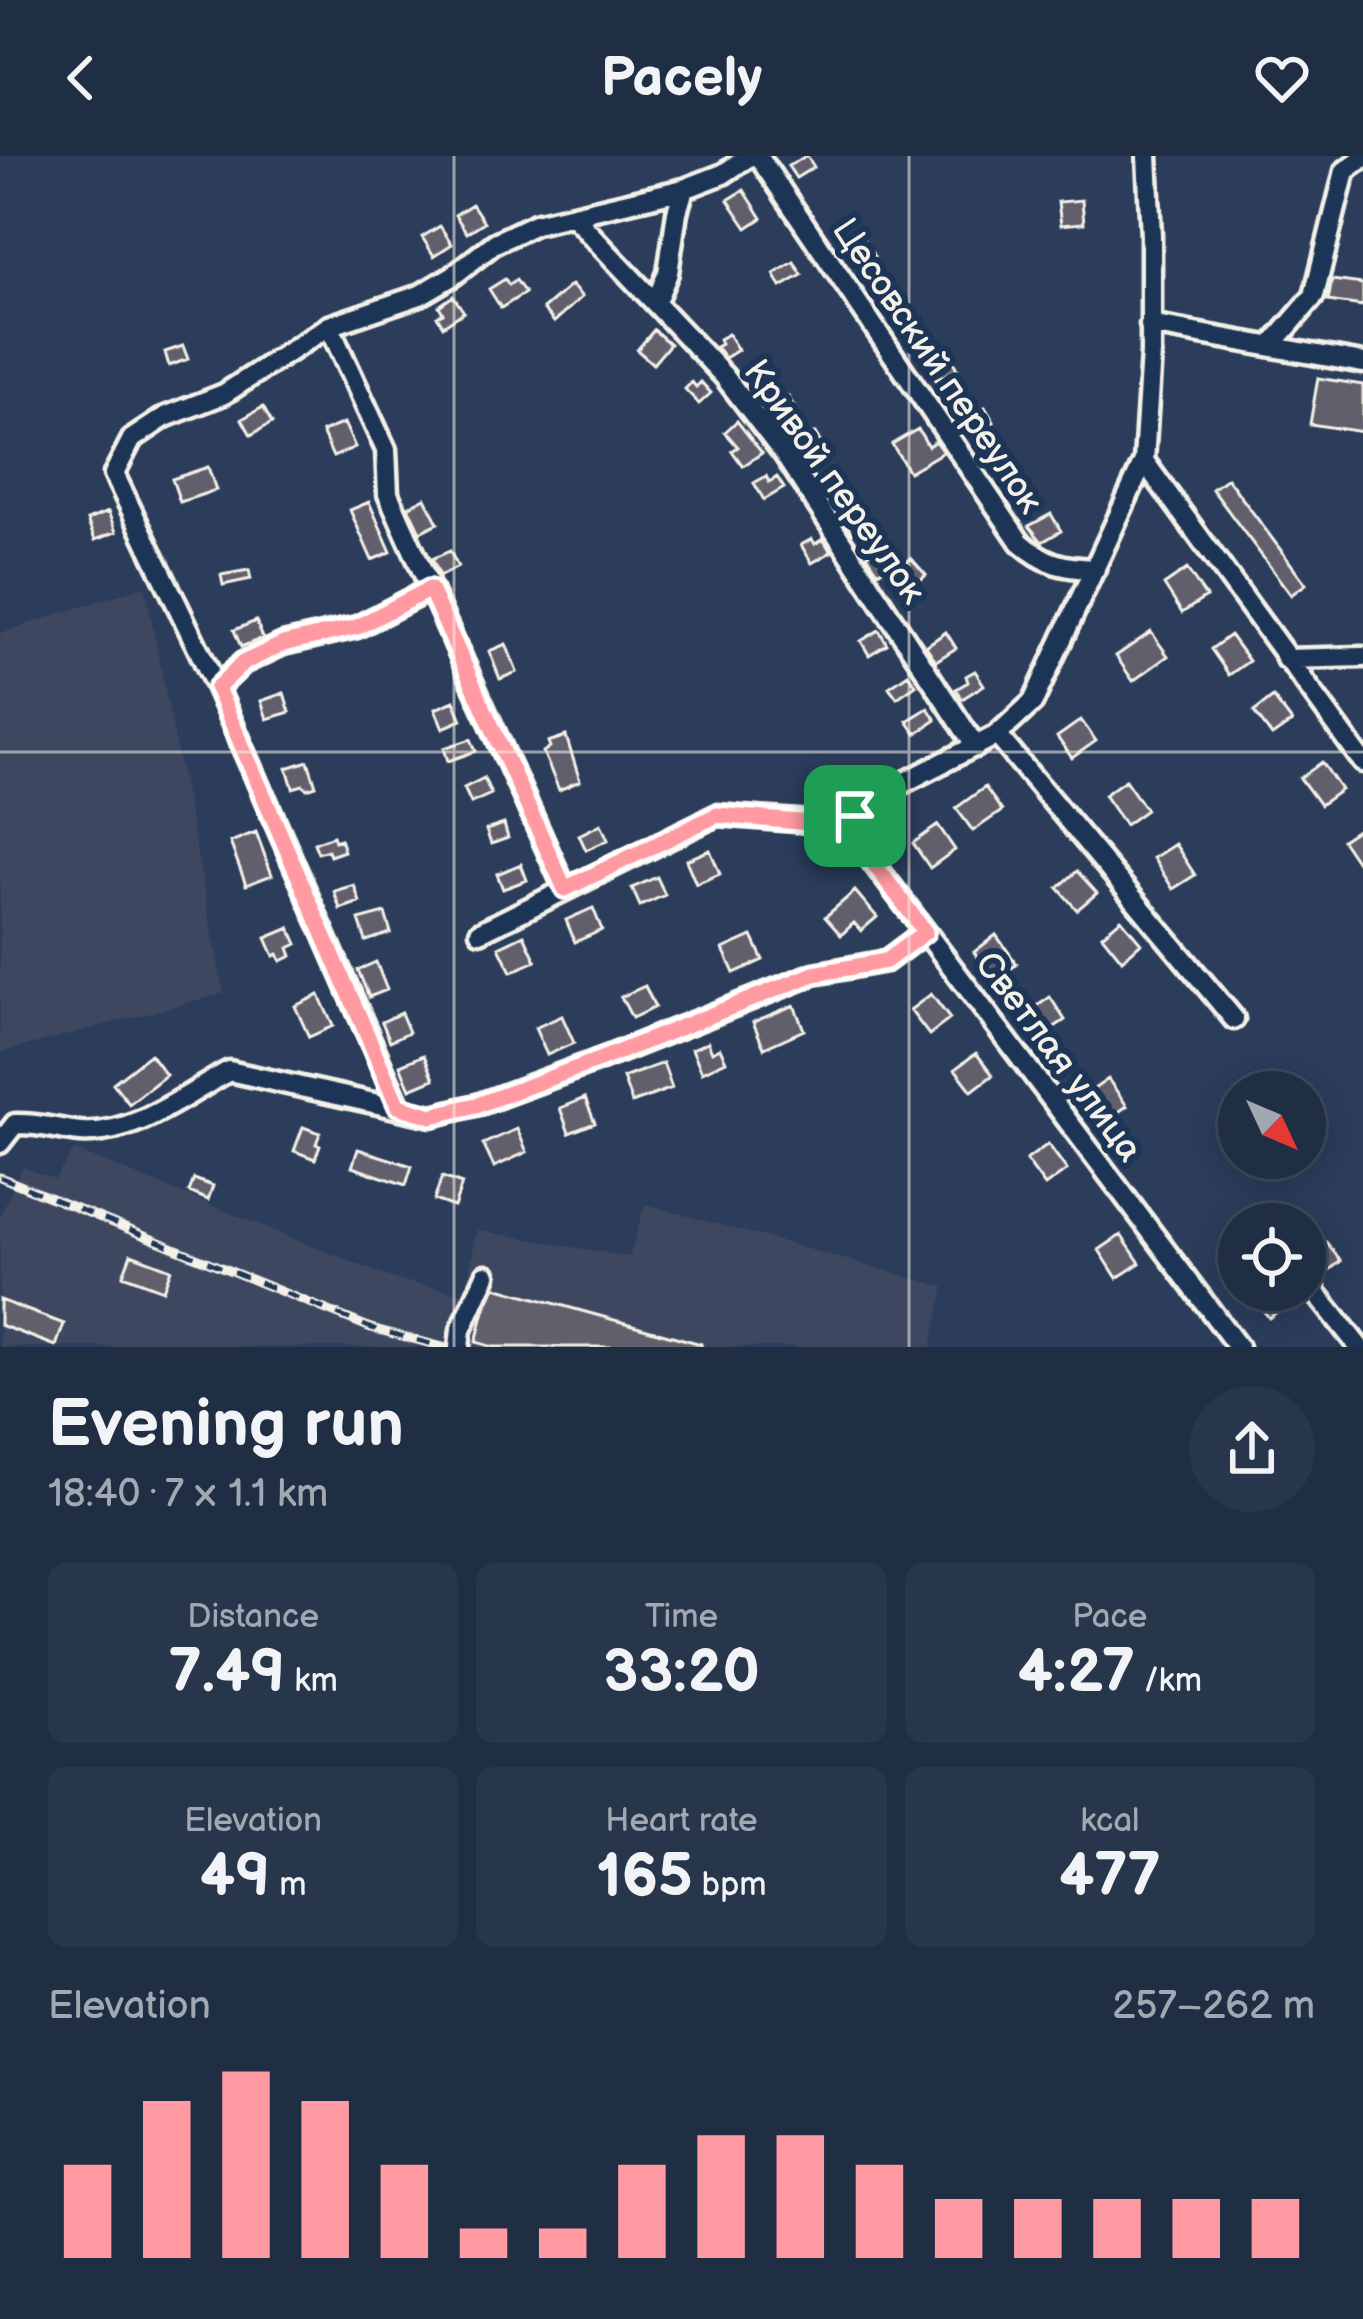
<!DOCTYPE html>
<meta charset="utf-8">
<style>
body{margin:0;font-family:"Balsamiq Sans",sans-serif;background:#28364b;color:#f1f3f6;height:100vh;display:flex;flex-direction:column;font-size:45px;white-space:nowrap}
*{box-sizing:border-box;margin:0}
p{font-size:39px;color:#a2a8b2}
.icon{flex:none;width:66px;height:66px;fill:none;stroke:currentColor;stroke-width:2;stroke-linecap:round;stroke-linejoin:round}
.map{position:relative;height:1191px;overflow:hidden}
.sheet{display:flex;flex-direction:column;background:#202e44;flex:1}
.sheet>*{flex:none}
.needle{width:78px;rotate:134deg}
.controls{position:absolute;left:1218px;top:915px;display:grid;gap:24px}
.controls a{display:grid;place-items:center;width:108px;height:108px;border-radius:50%;background:#202e44;box-shadow:0 6px 30px #0003,0 0 0 3px #3d4a5d;font-size:60px}
.pin{position:absolute;display:grid;place-items:center;width:102px;height:102px;color:#fff;margin:-51px;border-radius:24px;box-shadow:0 6px 18px #0006}
.round{display:grid;place-items:center;flex:none;width:126px;height:126px;border-radius:63px;background:#28364b}
.headline{display:flex;align-items:center;justify-content:space-between;height:204px;padding:0 48px}
h1{font-size:66px;font-weight:600;line-height:90px}
.figures{display:grid;grid-template-columns:repeat(3,1fr);gap:18px;height:204px;padding:12px 48px}
.figures div{display:grid;align-content:center;border-radius:18px;background:#28364b;text-align:center}
.figures b{font-size:60px;font-weight:600}
.figures small{font-size:33px;font-weight:400}
.figures p{font-size:33px}
.chart{height:336px;padding:24px 48px}
.chart p{display:flex;justify-content:space-between}
.chart svg{width:100%;height:216px;margin-top:12px;stroke:#ff9aa2;stroke-width:6}
header{display:flex;justify-content:space-between;align-items:center;height:156px;padding:0 48px;background:#202e44;font-size:54px;font-weight:600}
.map>svg:first-child{display:block}
.built{fill:#3c4760}
.building{fill:#625f6c;stroke:#f4f1e8;stroke-width:3}
.lines{fill:none;stroke-linecap:round;stroke-linejoin:round}
.minor-casing{stroke:#f4f1e8;stroke-width:27}
.minor{stroke:#1d3557;stroke-width:18}
.rail-casing{stroke:#f4f1e8;stroke-width:9}
.rail{stroke:#1d3557;stroke-width:4.5;stroke-dasharray:14;stroke-linecap:butt}
.route-casing{stroke:#fff;stroke-width:24}
.route{stroke:#ff9aa2;stroke-width:15}
.grid{fill:none;stroke:#f4f1e8;stroke-width:3;stroke-opacity:0.55}
.labels{text-anchor:middle;stroke-width:12;stroke-linejoin:round;paint-order:stroke}
.street-label{font-size:36px;fill:#f4f1e8;stroke:#1d3557}
</style>
<header><svg class="icon" aria-label="back" viewBox="0 0 24 24"><path d="M15 5l-7 7 7 7"/></svg>Pacely<svg class="icon" aria-label="heart" viewBox="0 0 24 24"><path d="M12 20l-8-8c-3-5 5-10 8-4 3-6 11-1 8 4z"/></svg></header>
<div class="map">
<svg width="1363" height="1191" viewBox="0 0 1363 1191">
<rect width="100%" height="100%" fill="#2b3d5b"/>
<filter id="ink" filterUnits="userSpaceOnUse"><feTurbulence type="fractalNoise" baseFrequency=".00833" numOctaves="2"/><feDisplacementMap in="SourceGraphic" scale="24" xChannelSelector="R" yChannelSelector="G"/><feConvolveMatrix kernelMatrix="1 2 1 2 8 2 1 2 1" color-interpolation-filters="sRGB"/></filter>
<g filter="url(#ink)">
<path class="built" d="M 145,430 L 224,837 L 0,897 L 0,477 Z
M 74,994 L 397,1124 L 466,1138 L 476,1074 L 629,1101 L 645,1048 L 945,1131 L 931,1191 L 0,1191 L 0,1059 L 22,1011 L 55,1023 Z"/>
<path class="building" d="M 807,0 L 814,11 L 796,22 L 788,10 Z
M 744,34 L 762,62 L 747,72 L 728,44 Z
M 1082,44 L 1084,67 L 1061,69 L 1058,46 Z
M 472,48 L 484,66 L 467,77 L 455,59 Z
M 440,70 L 452,88 L 434,100 L 422,81 Z
M 861,80 L 874,100 L 860,110 L 846,90 Z
M 794,106 L 802,119 L 781,131 L 774,118 Z
M 505,123 L 509,129 L 516,124 L 525,137 L 501,152 L 489,133 Z
M 1332,124 L 1363,128 L 1363,150 L 1328,145 Z
M 571,129 L 582,141 L 554,166 L 543,153 Z
M 453,140 L 464,156 L 443,170 L 437,160 L 443,157 L 439,150 Z
M 654,174 L 670,188 L 653,208 L 637,194 Z
M 728,178 L 738,194 L 725,202 L 716,191 L 721,188 L 719,183 Z
M 183,190 L 188,203 L 169,210 L 165,196 Z
M 951,201 L 957,213 L 936,224 L 929,211 Z
M 1318,222 L 1363,229 L 1363,276 L 1310,268 Z
M 692,226 L 696,231 L 701,226 L 711,237 L 699,248 L 685,233 Z
M 788,240 L 796,254 L 777,264 L 770,250 Z
M 263,251 L 272,267 L 251,279 L 242,263 Z
M 985,251 L 994,266 L 973,279 L 964,264 Z
M 737,265 L 762,297 L 743,310 L 732,295 L 738,291 L 725,276 Z
M 344,267 L 355,291 L 333,301 L 322,276 Z
M 918,273 L 928,290 L 935,285 L 943,296 L 909,316 L 892,288 Z
M 815,277 L 822,289 L 803,302 L 795,290 Z
M 208,311 L 216,334 L 180,346 L 172,323 Z
M 766,320 L 769,326 L 777,321 L 784,332 L 764,344 L 754,327 Z
M 1227,322 L 1306,428 L 1291,439 L 1212,333 Z
M 838,327 L 868,365 L 852,377 L 826,337 Z
M 425,342 L 438,367 L 420,376 L 408,351 Z
M 369,346 L 391,396 L 372,404 L 350,354 Z
M 108,356 L 116,376 L 95,384 L 87,364 Z
M 1051,358 L 1061,375 L 1042,386 L 1029,370 Z
M 812,383 L 815,388 L 823,383 L 831,396 L 812,407 L 801,389 Z
M 881,388 L 901,412 L 911,402 L 926,419 L 911,432 L 906,426 L 901,429 L 885,411 L 878,416 L 867,399 Z
M 450,395 L 458,411 L 440,420 L 432,403 Z
M 1187,413 L 1206,441 L 1182,457 L 1164,429 Z
M 249,414 L 251,423 L 223,429 L 221,419 Z
M 256,465 L 263,482 L 241,491 L 234,474 Z
M 879,474 L 887,488 L 869,499 L 861,485 Z
M 946,476 L 956,492 L 936,505 L 926,490 Z
M 1151,476 L 1168,500 L 1133,525 L 1116,500 Z
M 1230,479 L 1249,505 L 1229,519 L 1211,493 Z
M 506,488 L 517,516 L 500,523 L 489,495 Z
M 975,515 L 984,529 L 962,543 L 956,533 L 968,526 L 966,520 Z
M 908,518 L 916,529 L 897,542 L 889,531 Z
M 284,537 L 290,556 L 267,563 L 261,545 Z
M 1273,541 L 1292,566 L 1272,580 L 1254,556 Z
M 454,545 L 462,564 L 443,572 L 435,553 Z
M 928,552 L 936,564 L 916,578 L 907,565 Z
M 1081,564 L 1096,585 L 1072,602 L 1057,581 Z
M 566,580 L 580,625 L 559,634 L 543,596 L 550,591 L 548,586 Z
M 471,583 L 476,595 L 448,605 L 444,592 Z
M 308,605 L 316,630 L 307,633 L 303,629 L 293,632 L 287,612 Z
M 1322,606 L 1341,634 L 1320,649 L 1300,622 Z
M 484,622 L 491,638 L 471,647 L 464,632 Z
M 1125,624 L 1146,654 L 1125,669 L 1104,639 Z
M 985,631 L 1002,655 L 973,675 L 956,652 Z
M 504,668 L 508,682 L 491,688 L 486,674 Z
M 601,668 L 608,684 L 586,694 L 579,679 Z
M 938,669 L 955,694 L 930,712 L 913,687 Z
M 1363,670 L 1363,715 L 1342,684 Z
M 256,676 L 272,719 L 246,729 L 230,686 Z
M 333,680 L 335,685 L 340,683 L 344,695 L 330,700 L 328,694 L 318,697 L 314,687 Z
M 1175,688 L 1195,719 L 1173,733 L 1153,702 Z
M 710,694 L 720,718 L 696,728 L 686,704 Z
M 521,708 L 527,724 L 503,733 L 497,718 Z
M 1077,715 L 1097,737 L 1077,754 L 1058,732 Z
M 657,721 L 665,739 L 640,750 L 632,732 Z
M 354,729 L 360,746 L 340,753 L 334,735 Z
M 855,735 L 877,761 L 861,775 L 854,767 L 841,779 L 825,761 Z
M 593,752 L 602,774 L 575,786 L 566,764 Z
M 385,757 L 391,777 L 366,785 L 359,764 Z
M 1121,763 L 1141,787 L 1122,804 L 1102,779 Z
M 290,772 L 297,788 L 289,792 L 292,800 L 281,805 L 278,798 L 274,800 L 266,782 Z
M 524,779 L 536,805 L 511,816 L 499,791 Z
M 996,779 L 1017,808 L 995,825 L 974,796 Z
M 752,780 L 763,804 L 734,817 L 723,793 Z
M 376,806 L 387,834 L 369,841 L 358,814 Z
M 645,830 L 655,851 L 632,862 L 621,841 Z
M 931,838 L 950,863 L 929,879 L 910,854 Z
M 319,839 L 333,870 L 309,881 L 295,850 Z
M 1050,841 L 1065,864 L 1038,882 L 1023,860 Z
M 794,849 L 804,874 L 764,892 L 753,866 Z
M 401,857 L 409,876 L 390,885 L 382,866 Z
M 562,860 L 574,887 L 547,899 L 535,872 Z
M 708,886 L 712,896 L 720,892 L 726,905 L 702,916 L 692,893 Z
M 976,897 L 993,919 L 972,935 L 955,913 Z
M 150,898 L 166,919 L 129,948 L 113,927 Z
M 424,899 L 434,923 L 410,933 L 400,909 Z
M 663,907 L 672,932 L 632,947 L 623,922 Z
M 1108,923 L 1127,950 L 1103,967 L 1084,940 Z
M 585,942 L 595,967 L 569,977 L 560,952 Z
M 303,971 L 320,977 L 316,988 L 320,990 L 315,1003 L 294,995 Z
M 517,973 L 527,996 L 494,1011 L 483,988 Z
M 1048,988 L 1067,1014 L 1045,1030 L 1026,1004 Z
M 358,993 L 412,1010 L 406,1029 L 352,1011 Z
M 442,1021 L 462,1028 L 454,1051 L 434,1044 Z
M 194,1023 L 213,1030 L 208,1044 L 189,1036 Z
M 1121,1079 L 1140,1107 L 1117,1122 L 1099,1094 Z
M 1326,1086 L 1341,1105 L 1322,1120 L 1307,1101 Z
M 131,1098 L 171,1113 L 163,1134 L 123,1119 Z
M 495,1131 L 701,1188 L 701,1191 L 493,1191 L 476,1186 L 484,1155 Z
M 1268,1134 L 1279,1134 L 1289,1147 L 1269,1162 L 1255,1144 Z
M 0,1144 L 64,1168 L 56,1190 L 0,1169 Z"/>
<g class="lines">
<defs>
<path id="minor" d="M 758,0 L 1020,386 C 1045,408 1063,412 1095,413
M 1147,0 L 1151,80 L 1151,197 L 1144,305 L 1033,546 L 997,579 L 1234,863
M 573,60 L 724,220 L 784,298 L 976,591
M 656,145 L 668,117 L 677,56 L 684,33
M 1150,169 L 1363,207
M 329,170 L 386,294 L 388,338 L 565,733
M 1272,189 L 1314,140 L 1345,15 L 1363,2
M 1144,305 L 1363,606
M 1286,503 L 1363,501
M 217,532 L 243,507 L 283,488 L 357,471 L 431,433
M 997,579 L 866,646 L 855,660 L 857,685 L 1238,1191
M 480,776 L 717,659 L 811,666 L 855,660
M 399,950 L 217,532 L 114,318 L 132,283 L 165,261 L 224,238 L 329,170 L 420,139 L 454,119 L 495,87 L 535,68 L 684,33 L 723,18 L 750,0
M 0,987 L 15,968 C 40,967 58,974 81,976 C 134,980 185,939 229,915 L 432,960 L 480,948 L 599,904 L 814,818 L 886,805 L 925,776
M 1305,1123 L 1359,1191
M 459,1191 L 461,1174 L 486,1119"/>
</defs>
<use href="#minor" class="minor-casing"/>
<use href="#minor" class="minor"/>
<defs>
<path id="rail" d="M 0,1021 L 371,1172 L 443,1191"/>
</defs>
<use href="#rail" class="rail-casing"/>
<use href="#rail" class="rail"/>
</g>
</g>
<g class="lines" filter="url(#ink)">
<defs>
<path id="route" d="M 430,433 L 565,733 L 717,659 L 811,667 L 855,660 L 857,685 L 925,776 L 886,805 L 814,818 L 599,904 L 480,948 L 432,960 L 398,950 L 217,532 L 243,507 L 283,488 L 357,471 Z"/>
</defs>
<use href="#route" class="route-casing"/>
<use href="#route" class="route"/>
</g>
<path class="grid" d="M 454,0 L 454,1191M 909,0 L 909,1191M 0,596 L 1363,596"/>
<g class="labels">
<g class="street-label">
<text transform="translate(939 209) rotate(56)" y="13">Цесовский переулок</text>
<text transform="translate(836 325) rotate(55)" y="13">Кривой переулок</text>
<text transform="translate(1060 900) rotate(53)" y="13">Светлая улица</text>
</g>
</g>
</svg>
<div class="controls">
<a><svg class="needle" viewBox="-14 -14 28 28"><path d="M0-13l5 13h-10z" fill="#e53935"/><path d="M0 13l5-13h-10z" fill="#a2a8b2"/></svg></a>
<a><svg class="icon" aria-label="locate" viewBox="0 0 24 24"><circle cx="12" cy="12" r="6"/><path d="M12 2v4M12 18v4M2 12h4M18 12h4"/></svg></a>
</div>
<div class="pin" style="left:855px;top:660px;background:#1e9e55"><svg class="icon" aria-label="arrive" viewBox="0 0 24 24"><path d="M6 21V4h12l-3 4 3 4H6"/></svg></div>
</div>
<section class="sheet">
<div class="headline"><div><h1>Evening run</h1><p>18:40 · 7 × 1.1 km</p></div><a class="round"><svg class="icon" aria-label="share" viewBox="0 0 24 24"><path d="M12 15V3M7 8l5-5 5 5M5 13v7h14v-7"/></svg></a></div>
<div class="figures">
<div><p>Distance</p><b>7.49<small> km</small></b></div>
<div><p>Time</p><b>33:20</b></div>
<div><p>Pace</p><b>4:27<small> /km</small></b></div>
</div>
<div class="figures">
<div><p>Elevation</p><b>49<small> m</small></b></div>
<div><p>Heart rate</p><b>165<small> bpm</small></b></div>
<div><p>kcal</p><b>477</b></div>
</div>
<div class="chart"><p><span>Elevation</span>257–262 m</p>
<svg viewBox="0 0 160 44" preserveAspectRatio="none"><path d="M5 44V25M15 44V12M25 44V6M35 44V12M45 44V25M55 44V38M65 44V38M75 44V25M85 44V19M95 44V19M105 44V25M115 44V32M125 44V32M135 44V32M145 44V32M155 44V32"/></svg>
</div>
</section>
